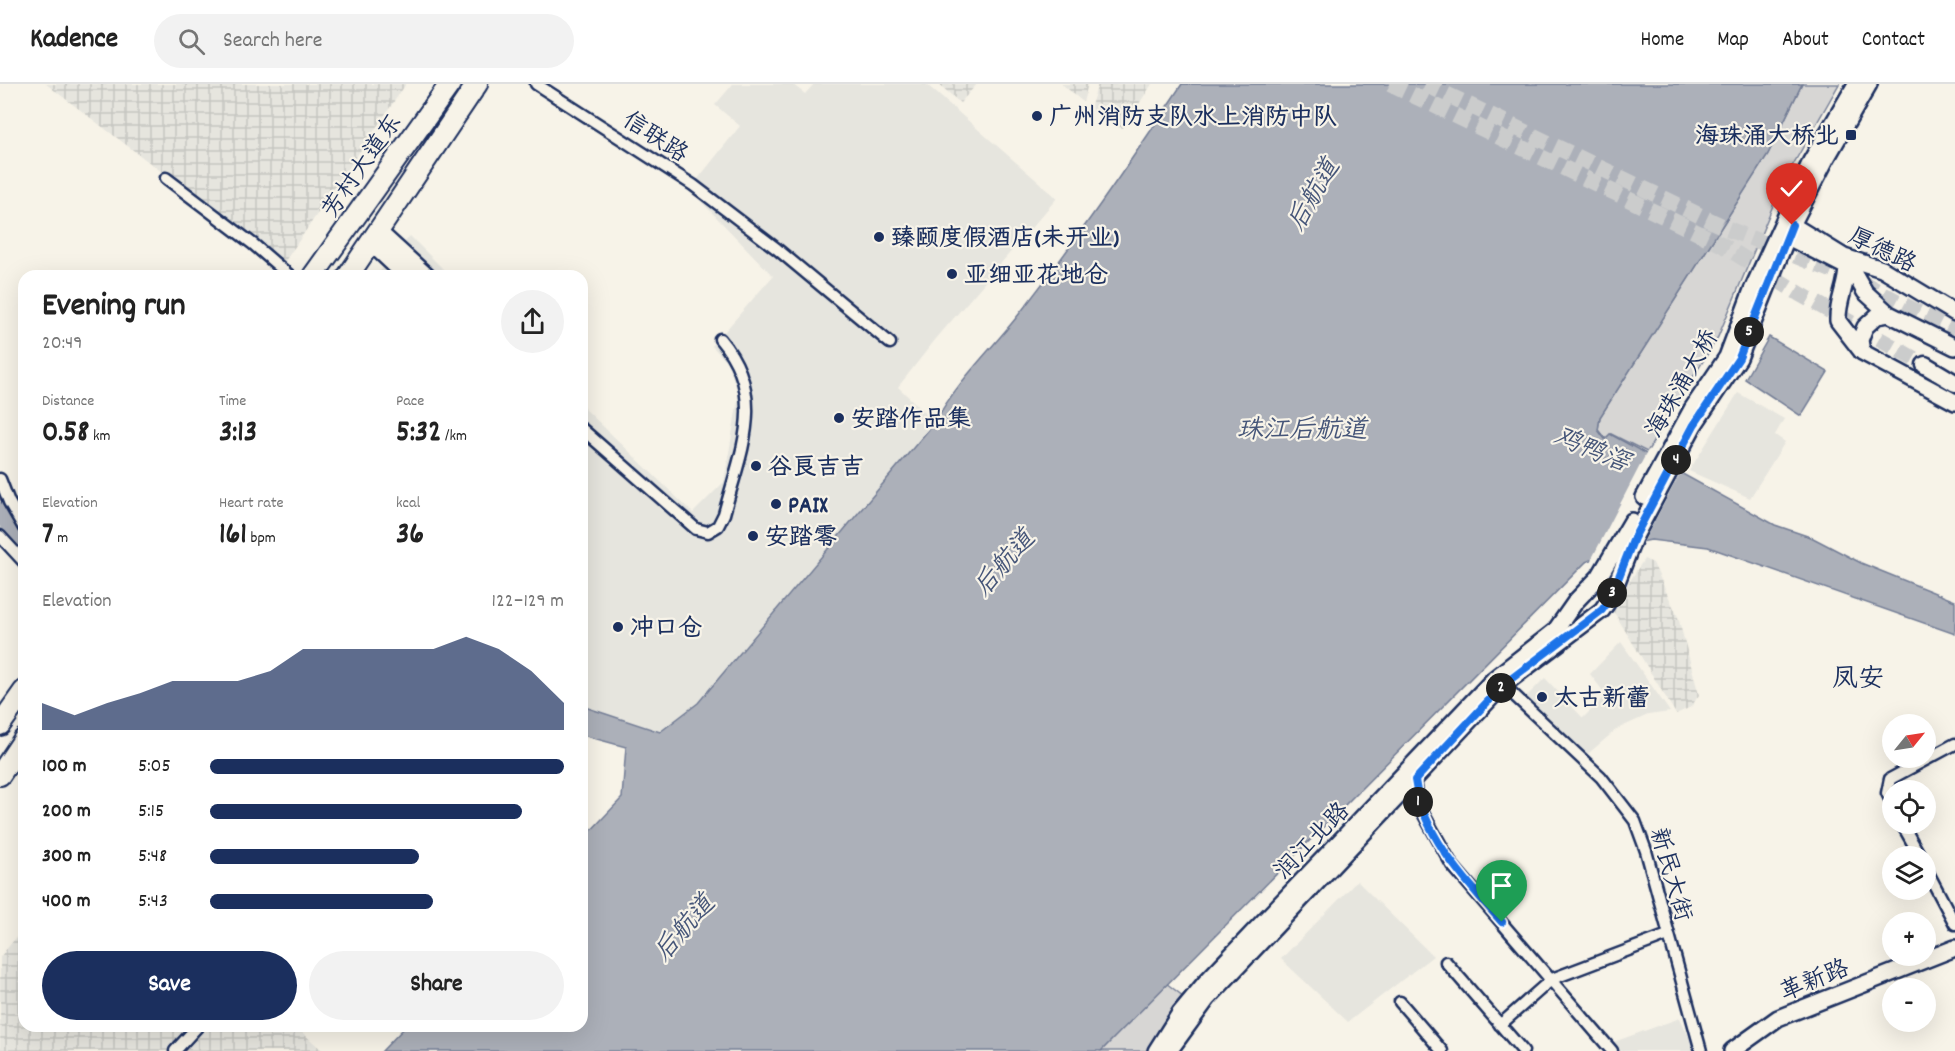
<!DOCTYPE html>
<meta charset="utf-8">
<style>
body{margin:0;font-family:Dekko,"LXGW WenKai TC",sans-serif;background:#f2f2f2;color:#222;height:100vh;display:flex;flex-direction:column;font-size:22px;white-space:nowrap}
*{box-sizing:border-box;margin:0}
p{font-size:20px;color:#767676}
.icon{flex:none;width:33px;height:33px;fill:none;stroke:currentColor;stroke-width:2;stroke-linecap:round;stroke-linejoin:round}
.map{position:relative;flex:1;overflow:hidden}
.panel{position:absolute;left:18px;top:186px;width:570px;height:762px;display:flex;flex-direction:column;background:#fff;border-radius:18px;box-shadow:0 6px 24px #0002}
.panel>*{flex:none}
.needle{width:39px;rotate:60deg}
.fabs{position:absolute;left:1882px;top:630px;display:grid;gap:12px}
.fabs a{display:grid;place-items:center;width:54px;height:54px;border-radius:50%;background:#fff;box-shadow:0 6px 24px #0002;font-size:30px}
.pin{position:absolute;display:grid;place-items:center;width:51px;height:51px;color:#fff;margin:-62px -26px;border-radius:50% 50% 50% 0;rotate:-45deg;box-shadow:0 0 6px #0007}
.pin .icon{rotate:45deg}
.km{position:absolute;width:30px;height:30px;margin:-15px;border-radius:50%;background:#222;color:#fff;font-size:16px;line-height:30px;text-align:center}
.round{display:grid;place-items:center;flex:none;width:63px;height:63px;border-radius:32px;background:#f2f2f2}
.headline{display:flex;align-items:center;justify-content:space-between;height:102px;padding:0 24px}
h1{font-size:33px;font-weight:700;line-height:45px}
.figures{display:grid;grid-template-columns:repeat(3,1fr);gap:9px;height:102px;padding:6px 24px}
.figures div{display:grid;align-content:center}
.figures b{font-size:30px;font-weight:700}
.figures small{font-size:16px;font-weight:400}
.figures p{font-size:16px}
.chart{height:168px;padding:12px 24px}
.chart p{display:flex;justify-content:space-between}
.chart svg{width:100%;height:108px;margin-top:6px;fill:#1b2f5e;opacity:.7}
.cta{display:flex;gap:12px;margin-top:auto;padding:12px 24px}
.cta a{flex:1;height:69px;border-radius:36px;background:#1b2f5e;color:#fff;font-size:24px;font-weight:700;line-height:69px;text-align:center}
.cta a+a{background:#f2f2f2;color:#222}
ul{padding:0 24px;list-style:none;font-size:20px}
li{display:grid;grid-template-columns:96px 72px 1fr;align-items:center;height:45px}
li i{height:15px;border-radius:8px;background:#1b2f5e}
header{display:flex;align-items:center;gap:36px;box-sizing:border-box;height:84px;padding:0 30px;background:#fff;border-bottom:2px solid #e0e0e0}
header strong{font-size:28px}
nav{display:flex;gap:33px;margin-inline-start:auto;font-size:21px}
.search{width:420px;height:54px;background:#f2f2f2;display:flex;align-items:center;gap:15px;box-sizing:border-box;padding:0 21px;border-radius:33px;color:#767676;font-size:22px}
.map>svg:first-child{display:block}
.built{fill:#e6e5de}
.industrial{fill:url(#industrial-grid)}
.green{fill:#d7d6d4;stroke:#798299;stroke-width:1.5}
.water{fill:#acb0b9;stroke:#727c95;stroke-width:1.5}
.pier{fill:#f7f3e8}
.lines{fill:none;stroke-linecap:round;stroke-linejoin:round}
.river{stroke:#acb0b9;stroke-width:18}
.primary-tunnel{stroke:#cbcccc;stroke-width:16;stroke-dasharray:16 8;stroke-linecap:butt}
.street-casing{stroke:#1b2f5e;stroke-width:15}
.secondary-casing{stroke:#1b2f5e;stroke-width:20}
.primary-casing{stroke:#1b2f5e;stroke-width:21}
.highway-casing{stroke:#1b2f5e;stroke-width:24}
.street{stroke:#f7f3e8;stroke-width:10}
.secondary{stroke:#f7f3e8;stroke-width:15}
.primary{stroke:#f7f3e8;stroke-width:16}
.highway{stroke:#f7f3e8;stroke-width:20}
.route-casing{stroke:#fff;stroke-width:12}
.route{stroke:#1a73e8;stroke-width:8}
.poi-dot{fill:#1b2f5e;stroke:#f7f3e8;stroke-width:2}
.labels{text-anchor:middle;stroke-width:4.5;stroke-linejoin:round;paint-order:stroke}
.poi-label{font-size:24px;font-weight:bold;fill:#1b2f5e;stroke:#f7f3e8;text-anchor:start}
.street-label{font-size:24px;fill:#1b2f5e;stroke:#f7f3e8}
.water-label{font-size:26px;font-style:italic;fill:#465679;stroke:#f7f3e8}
.neighbourhood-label{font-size:26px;fill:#1b2f5e;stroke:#f7f3e8}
</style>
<header>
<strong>Kadence</strong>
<div class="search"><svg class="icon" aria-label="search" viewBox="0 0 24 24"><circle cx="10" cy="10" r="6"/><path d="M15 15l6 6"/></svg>Search here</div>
<nav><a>Home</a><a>Map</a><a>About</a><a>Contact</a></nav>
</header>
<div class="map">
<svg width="1955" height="967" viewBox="0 0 1955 967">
<defs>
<pattern id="industrial-grid" width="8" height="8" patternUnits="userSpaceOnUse" patternTransform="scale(1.5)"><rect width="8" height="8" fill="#e6e5de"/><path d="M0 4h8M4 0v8" fill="none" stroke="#c5c5c1"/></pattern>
</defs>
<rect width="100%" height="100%" fill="#f7f3e8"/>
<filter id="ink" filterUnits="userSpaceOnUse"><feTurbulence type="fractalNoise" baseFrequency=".0167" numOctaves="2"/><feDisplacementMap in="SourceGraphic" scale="12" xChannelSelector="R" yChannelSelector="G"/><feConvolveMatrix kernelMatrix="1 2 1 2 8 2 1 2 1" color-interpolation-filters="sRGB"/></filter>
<g filter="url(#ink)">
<path class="built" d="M 733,0 L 792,0 L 805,10 L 814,0 L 926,0 L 1057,114 L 935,256 L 898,303 L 935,338 L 698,619 L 660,648 L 582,622 L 582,322 L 693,429 L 724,398 L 739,310 L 727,278 L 712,262 L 773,192 L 693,109 L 693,101 L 740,42 L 715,21 Z
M 410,152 L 450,192 L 376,192 Z
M 1738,309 L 1784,335 L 1775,351 L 1785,358 L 1750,414 L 1689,387 Z
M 1621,558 L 1670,628 L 1648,631 L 1617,645 L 1583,674 L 1523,616 L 1545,594 L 1583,634 L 1606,611 L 1590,590 Z
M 1357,797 L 1433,872 L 1348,938 L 1281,875 Z
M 1680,934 L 1696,967 L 1617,967 L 1611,959 Z"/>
<path class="industrial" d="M 46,0 L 406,0 L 283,180 Z
M 939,0 L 977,0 L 960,19 Z
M 1062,0 L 1088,0 L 1083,18 Z
M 1098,0 L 1152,0 L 1123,44 L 1110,41 L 1090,24 Z
M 1644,475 L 1653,479 L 1678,533 L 1699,611 L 1691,623 L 1676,630 L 1612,525 Z
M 24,844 L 24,942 L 295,942 L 323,967 L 0,967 L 0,873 Z"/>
<path class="green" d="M 1802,0 L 1839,0 L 1782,100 L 1718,253 L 1647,368 L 1611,350 L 1605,355 L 1598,346 L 1600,333 L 1768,70 Z
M 1166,899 L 1184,913 L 1152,967 L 1101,967 Z"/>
<path class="water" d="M 1182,0 L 1802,0 L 1768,70 L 1600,333 L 1598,346 L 1605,355 L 1610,350 L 1775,441 L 1813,454 L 1861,479 L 1955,517 L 1955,550 L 1708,463 L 1651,456 L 1626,461 L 1586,478 L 1101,967 L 382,967 L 406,942 L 582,942 L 582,756 L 622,714 L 626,663 L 582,651 L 582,622 L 660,648 L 698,619 L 935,338 C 956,299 988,269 1016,234 C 1075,159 1129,80 1182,0 Z
M 1769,253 L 1828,288 L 1801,332 L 1745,295 Z"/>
<path class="pier" d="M 1648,366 L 1682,386 L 1642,461 L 1627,464 L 1589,480 Z"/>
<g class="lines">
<path class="river" d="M 0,427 L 24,463"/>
<path class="primary-tunnel" d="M 1390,0 L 1721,160 L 1800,210 L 1925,281
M 1425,0 L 1728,145 L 1859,197 L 1955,248"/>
<defs>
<path id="street" d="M 536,0 L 693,101 L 777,165 L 890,259
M 166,94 L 253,160 L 290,192
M 582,345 L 696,445 L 708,448 L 718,442 L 724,430 C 741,366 768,312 720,255
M 0,395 L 9,418 L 24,444
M 0,452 L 24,478
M 1499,597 L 1601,693 L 1635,737 L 1646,767 L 1701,967
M 1415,696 L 1419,722 L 1452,781 L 1612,967
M 1893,721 L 1887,709 L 1890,695 L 1955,660
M 1902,740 L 1920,772
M 1926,785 L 1955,840
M 1446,878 L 1523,967
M 1400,918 L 1442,967
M 1500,941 L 1552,895 L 1668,851
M 175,967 L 198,942"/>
<path id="secondary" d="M 1792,141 L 1844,173 L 1882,185 L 1955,229
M 1783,145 L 1788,153 L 1847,183 C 1847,202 1837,217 1838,237 L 1862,268
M 379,148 L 427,192
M 371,159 L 406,192
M 1847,177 L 1865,208 L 1889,230
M 1955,263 L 1889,230 L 1877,232 L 1865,243 L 1860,256 L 1862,268 L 1955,318
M 1644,413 L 1692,325 L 1727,273 L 1752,206 L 1811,77 L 1856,0
M 1156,967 L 1180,929 L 1205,899 L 1495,594 L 1555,547 L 1576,517 L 1599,493 L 1632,437
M 1169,967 L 1207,915 L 1503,601 L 1602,526 L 1611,513 L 1634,454 L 1694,341 L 1739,274 L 1792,141 L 1826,75 L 1869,0
M 1732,967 L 1778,934 L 1955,864"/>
<path id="primary" d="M 1925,281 L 1955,299"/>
<path id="highway" d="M 313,192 L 450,0
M 348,192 L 477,0
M 0,641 L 24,607
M 0,691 L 24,655"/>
</defs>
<use href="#street" class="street-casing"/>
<use href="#secondary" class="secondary-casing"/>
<use href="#primary" class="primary-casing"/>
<use href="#highway" class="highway-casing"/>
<use href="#street" class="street"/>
<use href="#secondary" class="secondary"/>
<use href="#primary" class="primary"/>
<use href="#highway" class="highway"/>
</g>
</g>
<g class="lines" filter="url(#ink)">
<defs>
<path id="route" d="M 1502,838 C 1465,796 1423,752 1415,696 L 1503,601 L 1602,526 L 1611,513 L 1634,454 L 1694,341 L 1739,274 L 1792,141"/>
</defs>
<use href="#route" class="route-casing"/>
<use href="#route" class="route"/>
</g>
<g class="poi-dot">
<circle cx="1037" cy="32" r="6"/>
<rect x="1845" y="45" width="12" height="12" rx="3"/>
<circle cx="879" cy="153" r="6"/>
<circle cx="952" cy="190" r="6"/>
<circle cx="839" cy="334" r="6"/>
<circle cx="756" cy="382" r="6"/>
<circle cx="776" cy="420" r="6"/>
<circle cx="753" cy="452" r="6"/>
<circle cx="618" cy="543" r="6"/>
<circle cx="1542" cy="613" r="6"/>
</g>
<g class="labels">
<g class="poi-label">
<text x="1049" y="40">广州消防支队水上消防中队</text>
<text x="1839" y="59" text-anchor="end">海珠涌大桥北</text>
<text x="891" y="161">臻颐度假酒店(未开业)</text>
<text x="964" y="198">亚细亚花地仓</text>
<text x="851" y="342">安踏作品集</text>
<text x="768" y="390">谷良吉吉</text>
<text x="788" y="428">PAIX</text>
<text x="765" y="460">安踏零</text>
<text x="630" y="551">冲口仓</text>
<text x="1554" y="621">太古新蕾</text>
</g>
<g class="street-label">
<text transform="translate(656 52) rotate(33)" y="8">信联路</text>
<text transform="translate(361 81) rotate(-55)" y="8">芳村大道东</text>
<text transform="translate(1883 165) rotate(26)" y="8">厚德路</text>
<text transform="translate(1681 299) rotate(-60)" y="8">海珠涌大桥</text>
<text transform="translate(1311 756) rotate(-46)" y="8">润江北路</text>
<text transform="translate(1672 790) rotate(74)" y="8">新民大街</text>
<text transform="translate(1814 895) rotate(-22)" y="8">革新路</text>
</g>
<g class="water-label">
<text transform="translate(1312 110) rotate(-60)" y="9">后航道</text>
<text x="1302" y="353">珠江后航道</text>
<text transform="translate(1592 364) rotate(23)" y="9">鸡鸭滘</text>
<text transform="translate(1003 478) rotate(-49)" y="9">后航道</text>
<text transform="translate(683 843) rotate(-49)" y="9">后航道</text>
</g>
<g class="neighbourhood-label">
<text x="1858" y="602">凤安</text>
</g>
</g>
</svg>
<div class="fabs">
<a><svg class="needle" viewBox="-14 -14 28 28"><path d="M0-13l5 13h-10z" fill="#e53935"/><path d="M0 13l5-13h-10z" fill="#767676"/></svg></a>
<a><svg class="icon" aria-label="locate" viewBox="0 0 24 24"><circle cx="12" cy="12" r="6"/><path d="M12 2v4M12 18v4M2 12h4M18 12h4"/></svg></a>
<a><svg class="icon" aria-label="layers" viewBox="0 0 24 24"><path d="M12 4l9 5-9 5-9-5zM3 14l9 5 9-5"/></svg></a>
<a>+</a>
<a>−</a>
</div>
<div class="pin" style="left:1502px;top:838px;background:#1e9e55"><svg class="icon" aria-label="arrive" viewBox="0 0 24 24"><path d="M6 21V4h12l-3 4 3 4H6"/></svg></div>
<div class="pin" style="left:1792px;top:141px;background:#d93025"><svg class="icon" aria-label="check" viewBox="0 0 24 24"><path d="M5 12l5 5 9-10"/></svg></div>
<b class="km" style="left:1418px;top:718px">1</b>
<b class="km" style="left:1501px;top:604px">2</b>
<b class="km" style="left:1612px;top:509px">3</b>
<b class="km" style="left:1676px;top:376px">4</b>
<b class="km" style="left:1749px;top:248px">5</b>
<section class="panel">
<div class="headline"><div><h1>Evening run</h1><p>20:49</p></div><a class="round"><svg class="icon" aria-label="share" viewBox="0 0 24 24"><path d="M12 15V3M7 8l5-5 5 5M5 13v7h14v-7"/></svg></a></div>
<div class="figures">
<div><p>Distance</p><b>0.58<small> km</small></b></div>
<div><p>Time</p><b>3:13</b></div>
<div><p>Pace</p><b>5:32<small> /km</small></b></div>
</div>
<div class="figures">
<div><p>Elevation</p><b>7<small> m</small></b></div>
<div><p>Heart rate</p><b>161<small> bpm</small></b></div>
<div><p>kcal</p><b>36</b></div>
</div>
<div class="chart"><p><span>Elevation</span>122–129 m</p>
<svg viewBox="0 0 160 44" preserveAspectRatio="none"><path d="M0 44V33L10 38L20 33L30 29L40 24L50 24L60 24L70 20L80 11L90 11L100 11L110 11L120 11L130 6L140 11L150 20L160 33V44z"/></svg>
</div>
<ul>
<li><b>100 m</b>5:05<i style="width:100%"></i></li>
<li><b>200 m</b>5:15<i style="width:88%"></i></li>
<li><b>300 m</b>5:48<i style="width:59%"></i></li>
<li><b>400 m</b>5:43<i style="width:63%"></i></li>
</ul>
<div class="cta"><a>Save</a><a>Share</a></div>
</section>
</div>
